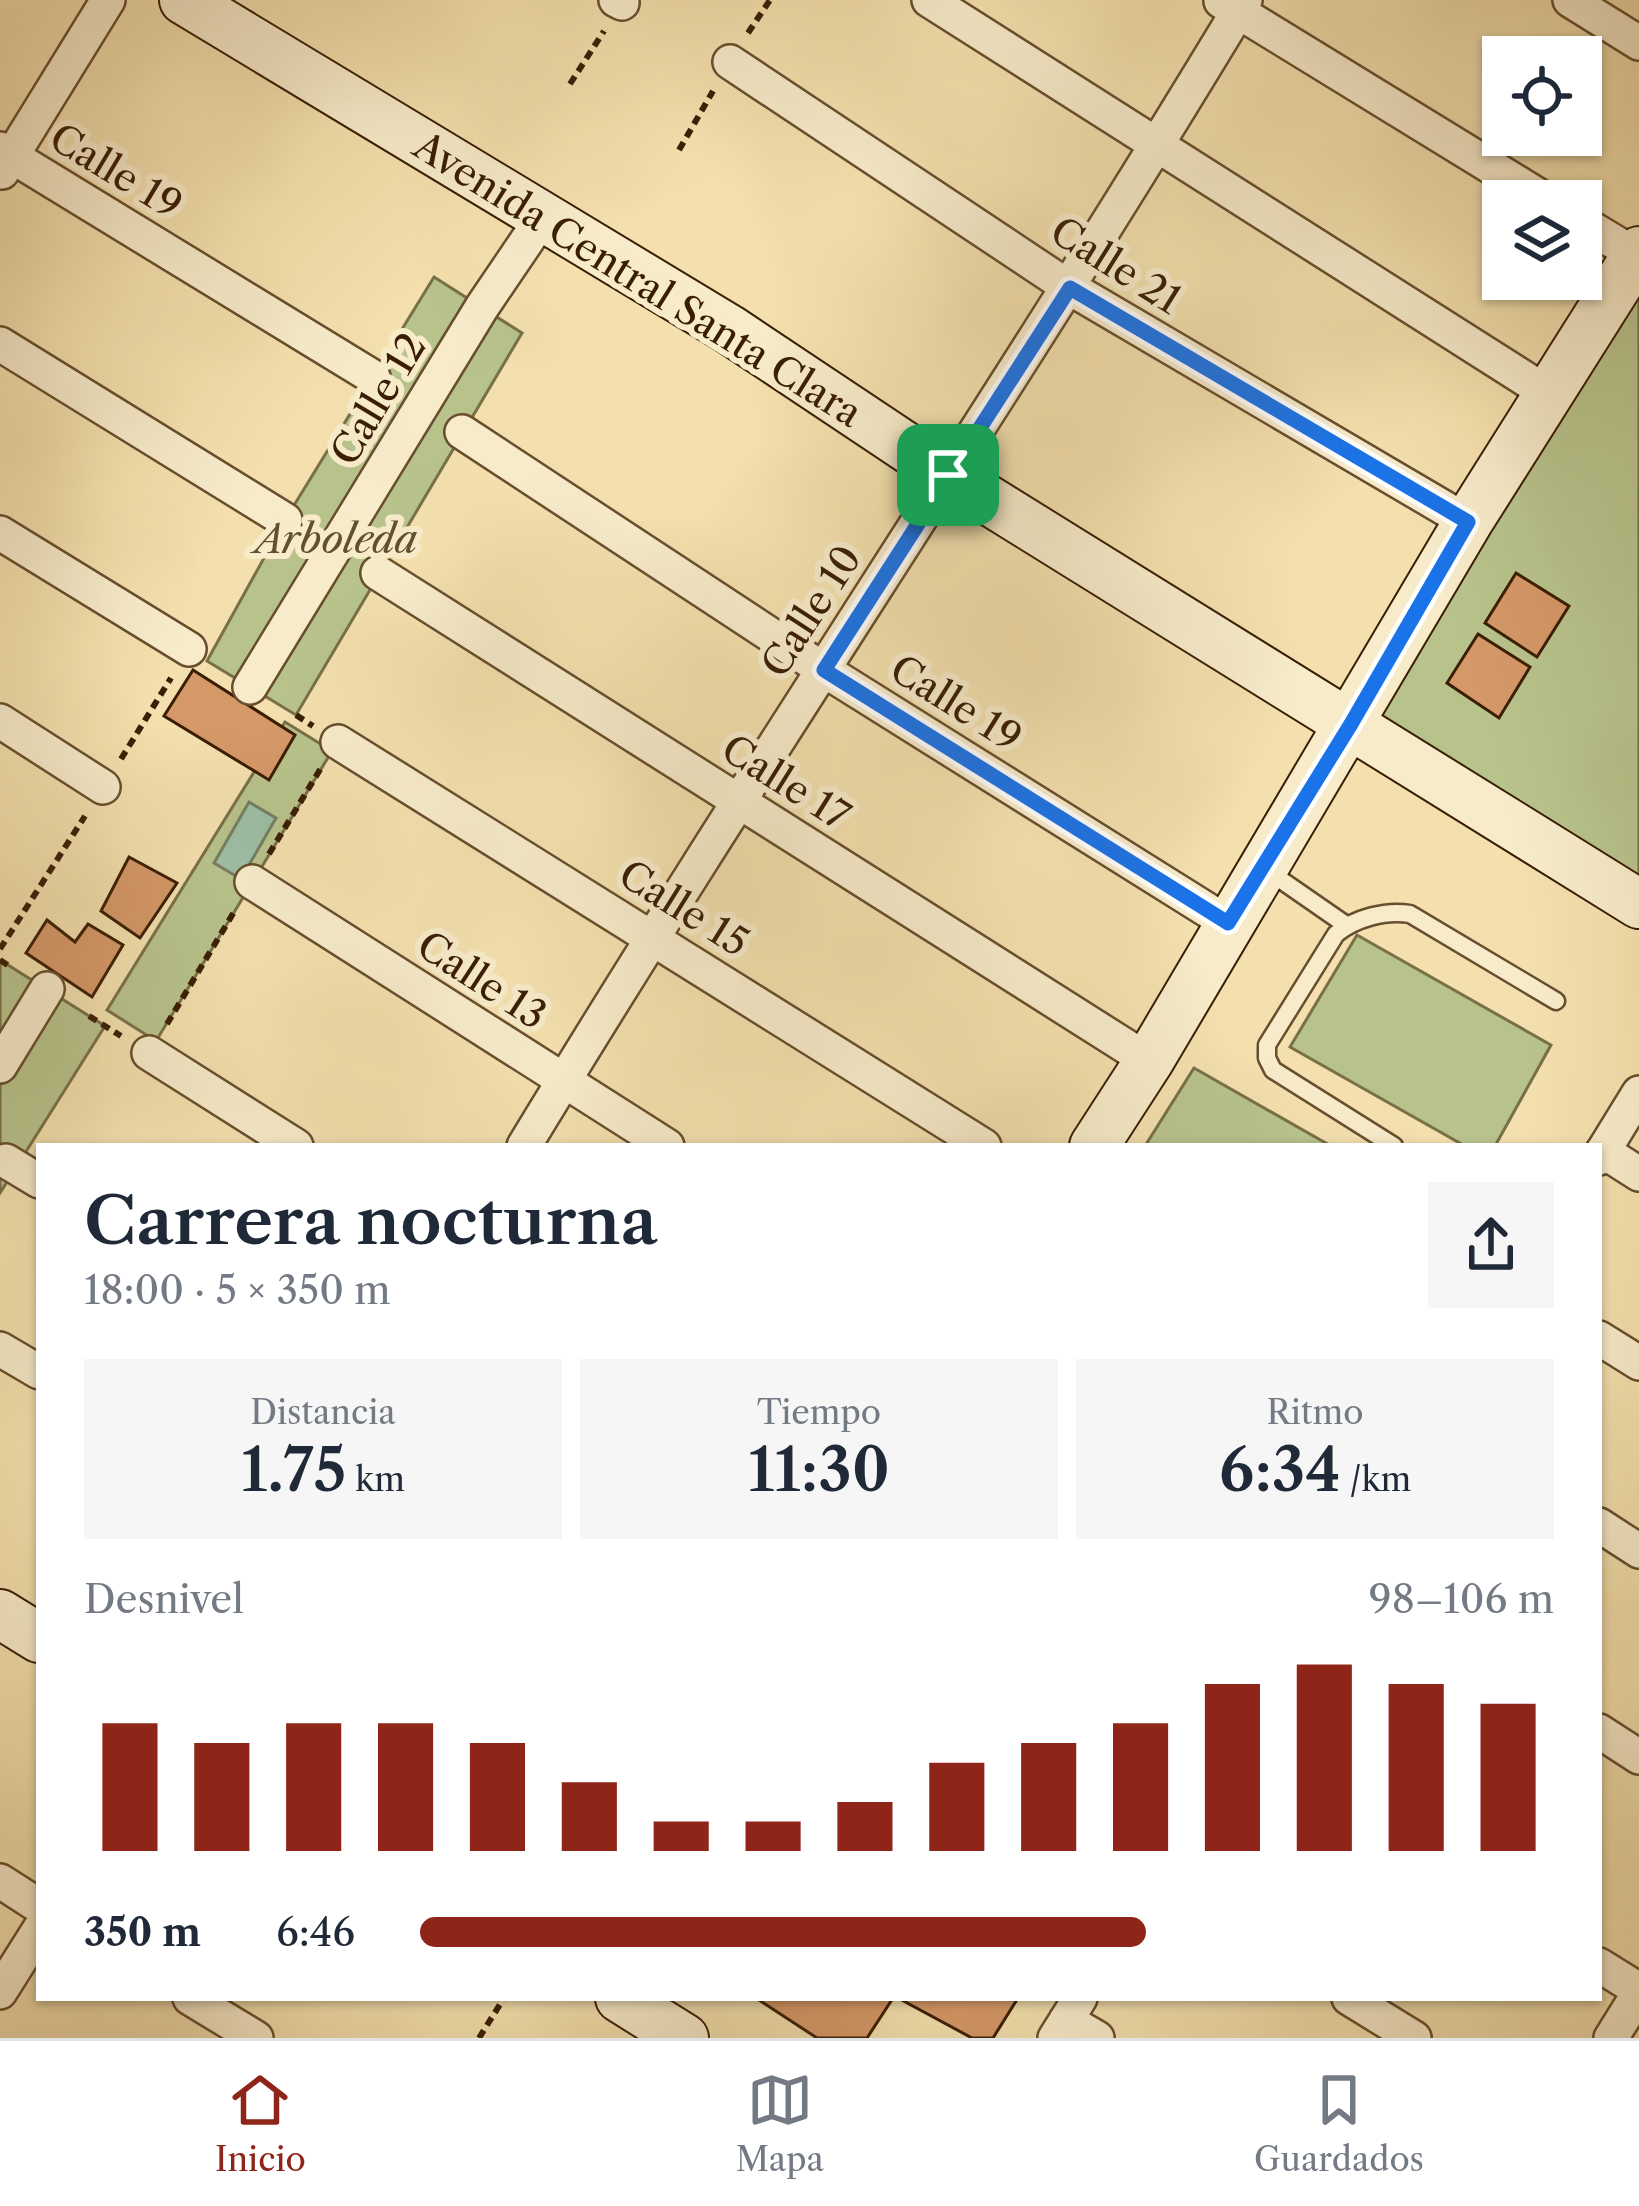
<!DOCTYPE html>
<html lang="es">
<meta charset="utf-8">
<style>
body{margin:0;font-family:"Libre Caslon Text",serif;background:#f6f6f7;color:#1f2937;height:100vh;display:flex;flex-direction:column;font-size:45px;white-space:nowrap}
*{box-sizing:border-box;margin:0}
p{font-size:39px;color:#747a83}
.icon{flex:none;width:66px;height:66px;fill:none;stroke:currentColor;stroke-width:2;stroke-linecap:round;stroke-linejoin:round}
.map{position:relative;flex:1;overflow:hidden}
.drawer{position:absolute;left:36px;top:1143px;width:1566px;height:858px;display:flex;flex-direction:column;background:#fff;border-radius:0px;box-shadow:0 3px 9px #0004}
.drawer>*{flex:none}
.controls{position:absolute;left:1482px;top:36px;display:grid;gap:24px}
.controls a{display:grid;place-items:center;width:120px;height:120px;border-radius:0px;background:#fff;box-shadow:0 3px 9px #0004;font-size:60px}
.pin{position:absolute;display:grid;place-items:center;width:102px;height:102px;color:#fff;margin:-51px;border-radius:24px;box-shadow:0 6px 18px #0006}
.round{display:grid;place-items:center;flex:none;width:126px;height:126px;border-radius:0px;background:#f6f6f7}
.headline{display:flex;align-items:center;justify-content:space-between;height:204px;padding:0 48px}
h1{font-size:66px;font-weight:600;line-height:90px}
.stats{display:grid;grid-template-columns:repeat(3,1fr);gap:18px;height:204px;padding:12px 48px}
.stats div{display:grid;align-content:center;border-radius:0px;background:#f6f6f7;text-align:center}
.stats b{font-size:60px;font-weight:600}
.stats small{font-size:33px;font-weight:400}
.stats p{font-size:33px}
.chart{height:336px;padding:24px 48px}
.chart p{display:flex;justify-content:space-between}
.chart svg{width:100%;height:216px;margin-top:12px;stroke:#8f2418;stroke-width:6}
ul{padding:0 48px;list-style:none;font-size:39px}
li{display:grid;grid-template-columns:192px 144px 1fr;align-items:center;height:90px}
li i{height:30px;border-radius:15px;background:#8f2418}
.tabs{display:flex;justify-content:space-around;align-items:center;height:168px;border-top:3px solid #e0e1e3;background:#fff;font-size:33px;color:#747a83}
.tabs a{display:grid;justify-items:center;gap:6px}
.tabs .on{color:#8f2418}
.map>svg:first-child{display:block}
.green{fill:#b8c38c;stroke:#797048;stroke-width:3}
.water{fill:#9dbea4;stroke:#757e64;stroke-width:3}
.building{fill:#d59868;stroke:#3a1e04;stroke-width:3}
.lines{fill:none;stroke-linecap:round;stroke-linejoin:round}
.lane-casing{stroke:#684e2e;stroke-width:21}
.street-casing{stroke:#684e2e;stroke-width:38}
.secondary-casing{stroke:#3a1e04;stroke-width:52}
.path{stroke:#3a1e04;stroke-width:6;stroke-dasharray:9 6;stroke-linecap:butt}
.lane{stroke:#f7ebca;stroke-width:16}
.street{stroke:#f7ebca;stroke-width:33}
.secondary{stroke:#f7ebca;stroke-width:48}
.route-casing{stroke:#fff;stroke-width:24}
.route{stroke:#1a73e8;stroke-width:15}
.labels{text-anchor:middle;stroke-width:12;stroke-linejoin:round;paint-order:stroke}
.street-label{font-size:39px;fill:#3a1e04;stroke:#f7ebca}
.park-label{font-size:39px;font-style:italic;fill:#60502d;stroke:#f7ebca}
</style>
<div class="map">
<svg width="1639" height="2038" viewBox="0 0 1639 2038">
<rect width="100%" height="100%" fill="#f3e0ae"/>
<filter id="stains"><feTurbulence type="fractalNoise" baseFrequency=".00167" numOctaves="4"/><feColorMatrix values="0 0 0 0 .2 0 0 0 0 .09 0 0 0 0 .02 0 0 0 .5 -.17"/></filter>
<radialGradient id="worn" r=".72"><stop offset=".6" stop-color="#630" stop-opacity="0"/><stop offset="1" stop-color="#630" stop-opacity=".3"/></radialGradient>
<path class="green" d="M 434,277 L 522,333 L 296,715 L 207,661 L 285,520 Z
M 1639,288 L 1639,884 L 1371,711 Z
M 285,722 L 332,751 L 156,1041 L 107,1010 Z
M 1357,935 L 1551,1045 L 1495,1146 L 1465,1146 L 1290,1047 Z
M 0,960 L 105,1026 L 0,1193 Z
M 1194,1068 L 1331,1146 L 1145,1146 Z"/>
<path class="water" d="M 249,802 L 276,818 L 241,879 L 214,863 Z"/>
<path class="building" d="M 1516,573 L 1569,606 L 1537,657 L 1485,623 Z
M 1478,634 L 1530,667 L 1499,718 L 1447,683 Z
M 193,670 L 295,735 L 269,780 L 164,716 Z
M 129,857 L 177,883 L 140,938 L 101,911 Z
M 47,920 L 75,942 L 88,924 L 123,945 L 92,997 L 26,953 Z
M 756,1998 L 893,1998 L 867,2038 L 817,2038 Z
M 898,1998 L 1018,1998 L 993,2038 L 972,2038 Z"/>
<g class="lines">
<defs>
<path id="lane" d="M 1268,871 L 1346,925
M 1394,1146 L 1273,1070 L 1267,1058 L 1267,1045 L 1336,934 C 1355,918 1386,910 1410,914 L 1556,1001"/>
<path id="street" d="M 616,0 L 622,3
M 929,0 L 1549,394
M 1570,0 L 1639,43
M 1221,1 L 1547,201
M 730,62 L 1070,288 L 1468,522
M 0,149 L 373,377
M 2,172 L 108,0
M 1581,222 L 1636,255
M 0,344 L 285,520
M 462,432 L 824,670 L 1228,923
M 0,533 L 189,649
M 378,573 L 1149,1061
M 250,687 L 482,307 L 543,217
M 0,721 L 103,787
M 338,742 L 984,1146
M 252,882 L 667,1146
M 149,1053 L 296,1146
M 0,1066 L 47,989
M 524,1146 C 758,760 1012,387 1245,0
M 1603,1151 L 1639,1174
M 1599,1158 L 1639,1093
M 6,1161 L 39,1181
M 1599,1338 L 1639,1363
M 0,1349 L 39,1372
M 1599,1525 L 1639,1551
M 1599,1731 L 1639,1757
M 0,1881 L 39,1906
M 1599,1965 L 1639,1990
M 0,1992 L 39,1930
M 190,1998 L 256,2038
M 1349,1998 L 1414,2038
M 1066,2020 L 1097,2038
M 1055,2038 L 1080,1998
M 1611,2038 L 1639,1993"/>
<path id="secondary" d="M 184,0 L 729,329 L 948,475 L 1639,904
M 1094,1146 L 1149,1061 L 1468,522 L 1639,251
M 0,1614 L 39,1638
M 620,1998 L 684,2038"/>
</defs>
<use href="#lane" class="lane-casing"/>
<use href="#street" class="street-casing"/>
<use href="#secondary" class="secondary-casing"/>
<path class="path" d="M 748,33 L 770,0
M 570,84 L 604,31
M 679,150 L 713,91
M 296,715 L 313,726
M 121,759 L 171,678
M 269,854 L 321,768
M 0,949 L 85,816
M 0,960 L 9,966
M 89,1016 L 121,1036
M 167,1024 L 234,912
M 479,2038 L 504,1998"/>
<use href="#lane" class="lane"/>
<use href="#street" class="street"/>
<use href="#secondary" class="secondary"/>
</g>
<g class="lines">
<defs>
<path id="route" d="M 1070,288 L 1468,522 L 1351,724 L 1228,923 L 824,670 Z"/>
</defs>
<use href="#route" class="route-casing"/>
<use href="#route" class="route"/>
</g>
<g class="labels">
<g class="street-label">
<text transform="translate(116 171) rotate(31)" y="14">Calle 19</text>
<text transform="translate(1116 265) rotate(32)" y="14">Calle 21</text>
<text transform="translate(638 279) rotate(32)" y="14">Avenida Central Santa Clara</text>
<text transform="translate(378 399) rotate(-59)" y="14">Calle 12</text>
<text transform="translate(811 611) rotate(-57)" y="14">Calle 10</text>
<text transform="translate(956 703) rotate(32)" y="14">Calle 19</text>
<text transform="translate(786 782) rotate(32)" y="14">Calle 17</text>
<text transform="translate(684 908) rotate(32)" y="14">Calle 15</text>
<text transform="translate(482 980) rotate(33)" y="14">Calle 13</text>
</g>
<g class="park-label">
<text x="336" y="553">Arboleda</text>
</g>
</g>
<rect width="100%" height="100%" filter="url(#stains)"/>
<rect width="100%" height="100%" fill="url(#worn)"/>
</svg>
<div class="controls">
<a><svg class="icon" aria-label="locate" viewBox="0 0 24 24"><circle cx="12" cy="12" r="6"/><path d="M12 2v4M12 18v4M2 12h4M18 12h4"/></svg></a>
<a><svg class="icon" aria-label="layers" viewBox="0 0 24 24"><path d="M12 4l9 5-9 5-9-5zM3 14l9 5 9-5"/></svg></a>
</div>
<div class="pin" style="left:948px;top:475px;background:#1e9e55"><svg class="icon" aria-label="arrive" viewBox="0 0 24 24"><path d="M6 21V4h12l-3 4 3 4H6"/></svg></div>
<section class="drawer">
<div class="headline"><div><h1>Carrera nocturna</h1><p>18:00 · 5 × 350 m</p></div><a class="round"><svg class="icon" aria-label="share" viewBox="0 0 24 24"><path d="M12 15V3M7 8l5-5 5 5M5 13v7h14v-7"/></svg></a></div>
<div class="stats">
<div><p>Distancia</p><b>1.75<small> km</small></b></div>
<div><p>Tiempo</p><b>11:30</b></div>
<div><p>Ritmo</p><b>6:34<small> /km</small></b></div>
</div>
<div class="chart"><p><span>Desnivel</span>98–106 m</p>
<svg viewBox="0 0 160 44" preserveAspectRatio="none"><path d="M5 44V18M15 44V22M25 44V18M35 44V18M45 44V22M55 44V30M65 44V38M75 44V38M85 44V34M95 44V26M105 44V22M115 44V18M125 44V10M135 44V6M145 44V10M155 44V14"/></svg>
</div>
<ul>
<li><b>350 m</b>6:46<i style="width:64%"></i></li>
</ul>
</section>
</div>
<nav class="tabs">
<a class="on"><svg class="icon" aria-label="home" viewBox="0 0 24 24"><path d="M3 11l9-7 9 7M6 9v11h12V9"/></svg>Inicio</a>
<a><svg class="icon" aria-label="map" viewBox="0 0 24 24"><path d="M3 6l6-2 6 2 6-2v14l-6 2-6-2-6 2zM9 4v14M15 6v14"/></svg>Mapa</a>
<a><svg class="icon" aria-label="saved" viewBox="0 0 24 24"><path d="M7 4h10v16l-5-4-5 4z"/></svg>Guardados</a>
</nav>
